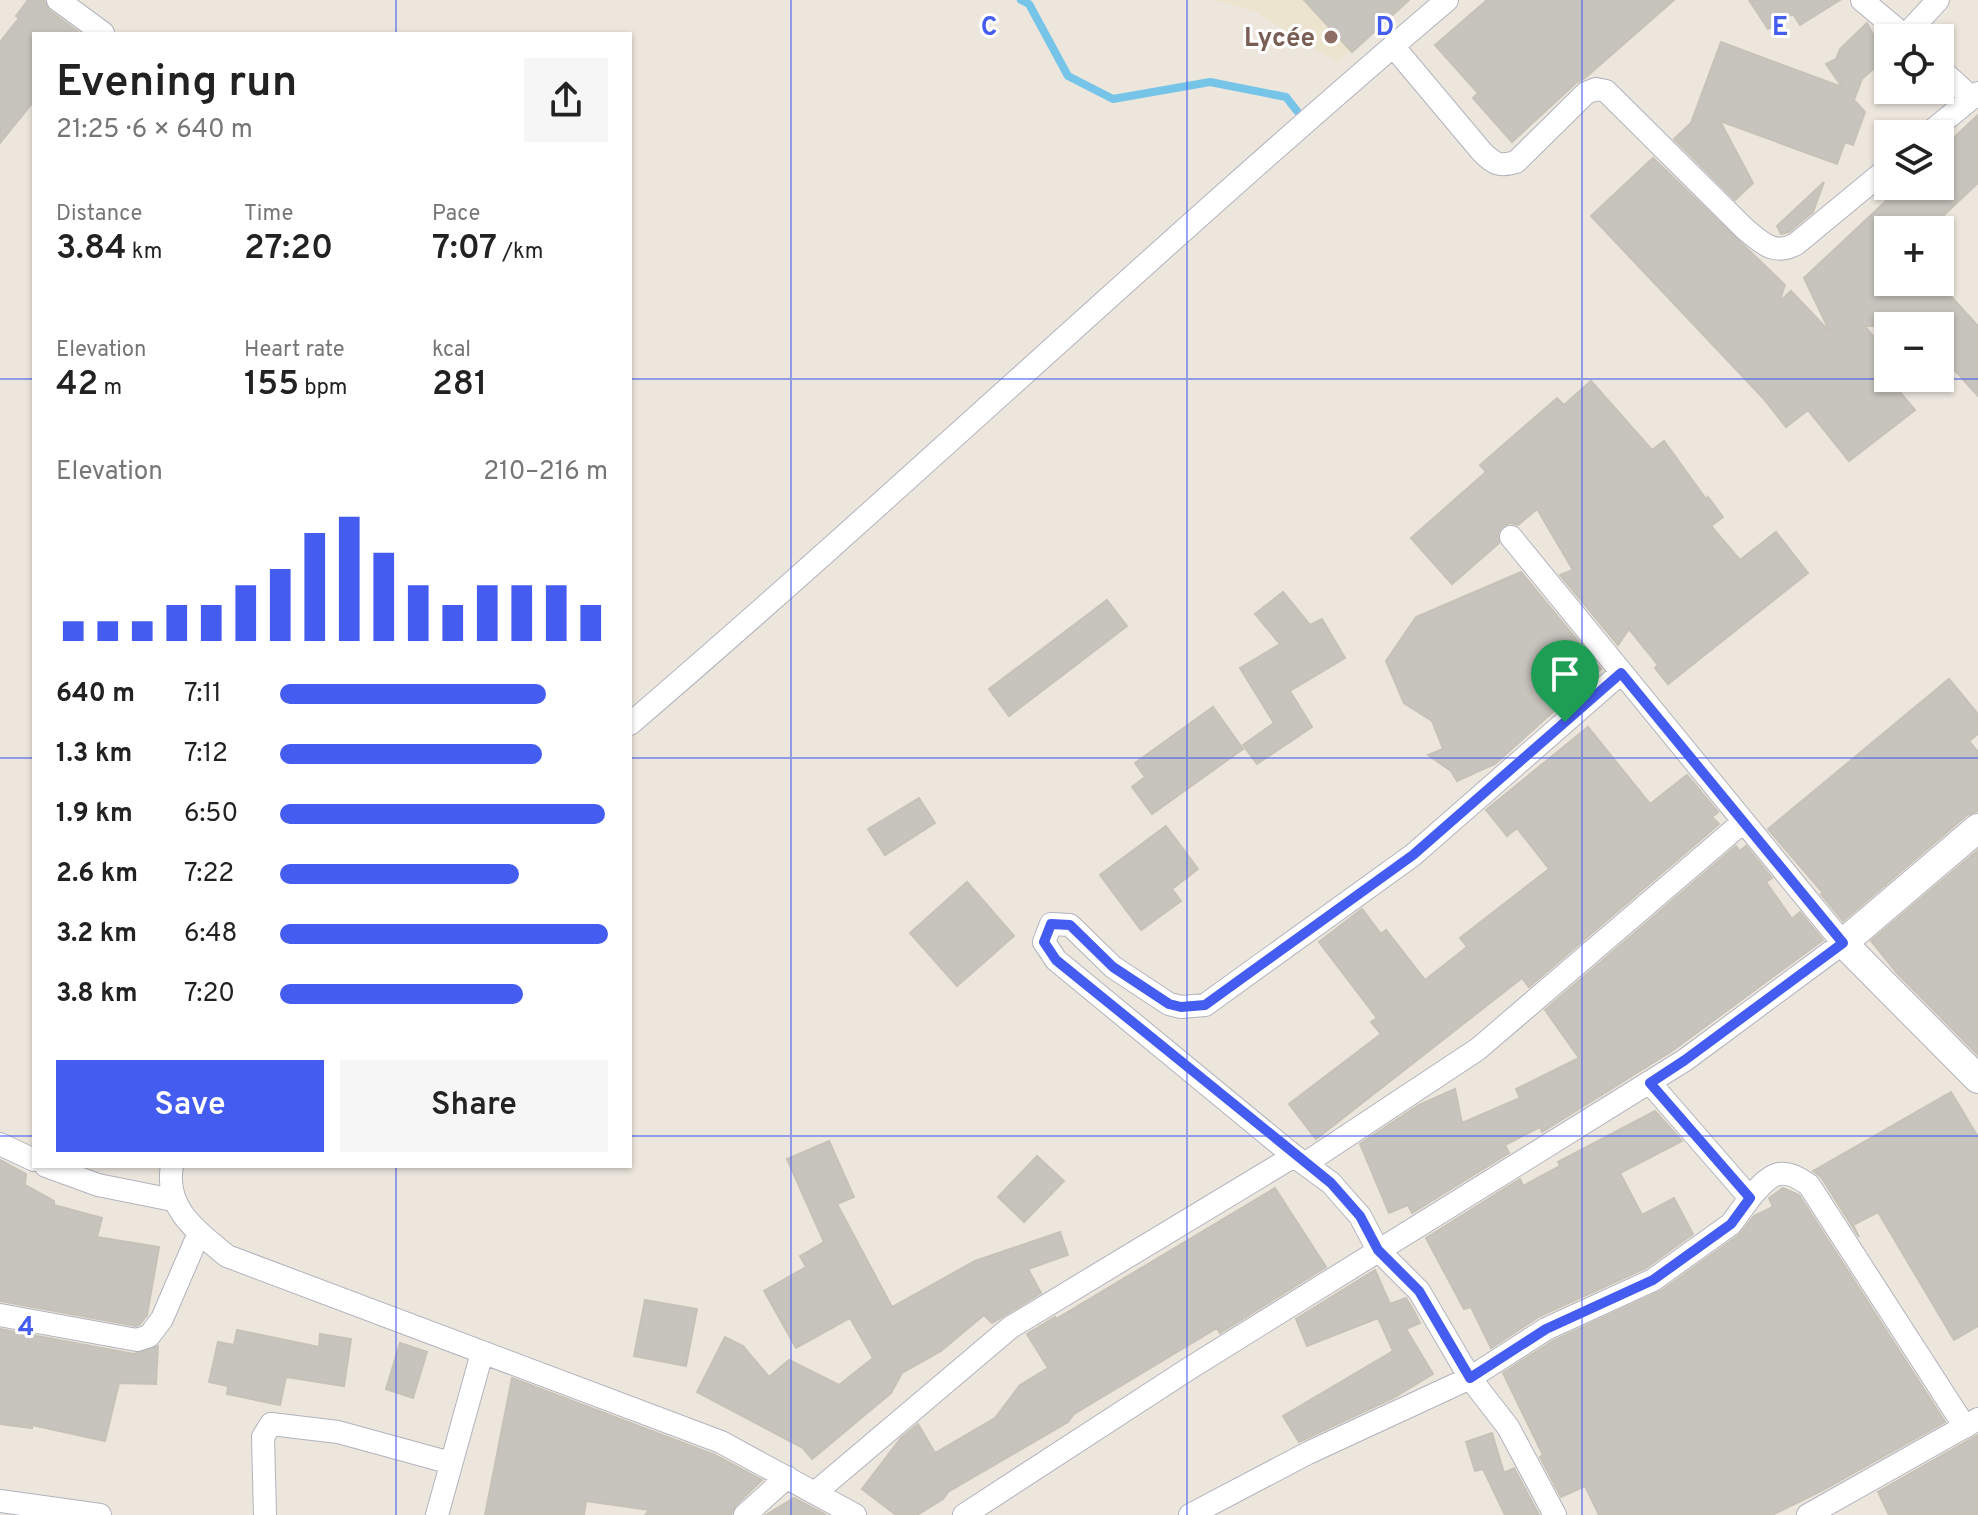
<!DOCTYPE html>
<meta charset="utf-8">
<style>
body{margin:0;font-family:Overpass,sans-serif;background:#f6f6f6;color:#222;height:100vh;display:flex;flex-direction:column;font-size:30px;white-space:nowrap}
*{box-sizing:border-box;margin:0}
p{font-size:26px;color:#767676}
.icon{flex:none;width:44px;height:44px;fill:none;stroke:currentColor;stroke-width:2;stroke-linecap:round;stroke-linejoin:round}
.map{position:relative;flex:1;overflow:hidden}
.details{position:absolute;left:32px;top:32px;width:600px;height:1136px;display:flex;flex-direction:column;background:#fff;border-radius:0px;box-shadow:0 2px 6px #0004}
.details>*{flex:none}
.fabs{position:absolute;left:1874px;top:24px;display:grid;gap:16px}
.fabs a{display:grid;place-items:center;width:80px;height:80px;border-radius:0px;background:#fff;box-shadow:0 2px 6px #0004;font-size:40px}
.pin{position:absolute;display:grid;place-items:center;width:68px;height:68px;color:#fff;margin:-82px -34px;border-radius:50% 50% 50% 0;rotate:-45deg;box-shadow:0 0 8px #0007}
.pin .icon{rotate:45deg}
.round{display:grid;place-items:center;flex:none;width:84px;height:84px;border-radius:0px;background:#f6f6f6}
.headline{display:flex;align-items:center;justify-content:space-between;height:136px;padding:0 24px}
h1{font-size:44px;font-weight:600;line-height:60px}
.metrics{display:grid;grid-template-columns:repeat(3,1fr);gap:12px;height:136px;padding:8px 24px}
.metrics div{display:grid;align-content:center}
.metrics b{font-size:34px;font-weight:600}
.metrics small{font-size:22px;font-weight:400}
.metrics p{font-size:22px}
.chart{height:224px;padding:16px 24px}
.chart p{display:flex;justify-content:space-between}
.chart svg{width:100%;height:144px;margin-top:8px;stroke:#455cf0;stroke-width:6}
.button{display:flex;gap:16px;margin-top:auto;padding:16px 24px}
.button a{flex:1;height:92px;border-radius:0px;background:#455cf0;color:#fff;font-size:32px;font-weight:600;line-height:92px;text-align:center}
.button a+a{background:#f6f6f6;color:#222}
ul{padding:0 24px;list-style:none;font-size:26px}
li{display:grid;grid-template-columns:128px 96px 1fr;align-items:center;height:60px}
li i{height:20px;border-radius:10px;background:#455cf0}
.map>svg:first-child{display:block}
.education{fill:#ece4ce}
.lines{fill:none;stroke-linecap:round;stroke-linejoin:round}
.stream{stroke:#76c4e8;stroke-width:8}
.building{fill:#c7c3bd;stroke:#c7c2b7;stroke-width:2}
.minor-casing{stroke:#b1b3bd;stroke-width:24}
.tertiary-casing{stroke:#b1b3bd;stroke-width:30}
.minor{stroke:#fff;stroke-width:22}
.tertiary{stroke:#fff;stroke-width:28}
.route-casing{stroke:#fff;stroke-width:16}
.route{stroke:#455cf0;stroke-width:10}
.grid{fill:none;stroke:#455cf0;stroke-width:2;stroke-opacity:0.55}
.education-dot{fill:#8d6e63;stroke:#fff;stroke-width:3}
.labels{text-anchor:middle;stroke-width:6;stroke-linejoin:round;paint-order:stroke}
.education-label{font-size:26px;font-weight:bold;fill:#785e54;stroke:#fff;text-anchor:end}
.grid-label{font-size:26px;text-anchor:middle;font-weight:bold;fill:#455cf0;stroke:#fff;stroke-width:6;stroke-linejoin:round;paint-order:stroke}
</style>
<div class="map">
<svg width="1978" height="1515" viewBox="0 0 1978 1515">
<rect width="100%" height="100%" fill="#ece6dd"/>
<path class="education" d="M 1214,0 L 1406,0 L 1337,62 L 1256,12 Z"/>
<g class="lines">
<path class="stream" d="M 1021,0 L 1029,4 L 1068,76 L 1113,99 L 1210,82 L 1286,97 L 1297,111"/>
</g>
<path class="building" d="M 28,0 L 44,0 L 50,11 L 81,34 L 34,34 L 34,101 L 0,143 L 0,42 L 19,18 L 16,16 Z
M 1304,0 L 1409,0 L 1352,52 Z
M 1487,0 L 1674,0 L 1585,78 L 1576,83 L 1512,142 L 1473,98 L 1478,93 L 1435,45 Z
M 1749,0 L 1840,0 L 1800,25 L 1793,14 L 1768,29 Z
M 1867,23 L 1885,58 L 1862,79 L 1854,100 L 1865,112 L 1853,145 L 1845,142 L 1837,164 L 1720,121 L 1753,183 L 1735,200 L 1674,139 L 1691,123 L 1721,42 L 1842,87 L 1826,64 L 1836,59 L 1840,49 Z
M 1978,115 L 1978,183 L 1928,230 L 1888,230 L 1888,282 L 1938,282 L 1978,326 L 1978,396 L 1940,354 L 1940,326 L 1865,326 L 1888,355 L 1888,378 L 1915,410 L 1849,461 L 1808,410 L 1786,427 L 1763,398 L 1591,216 L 1653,158 L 1785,285 L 1779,302 L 1791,291 L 1830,332 L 1804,278 L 1902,186 L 1940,186 L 1940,151 Z
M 1824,182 L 1813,212 L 1789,232 L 1781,234 L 1777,226 Z
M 1591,381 L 1652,450 L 1664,441 L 1706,499 L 1708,497 L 1723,517 L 1711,526 L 1740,560 L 1776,532 L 1808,573 L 1668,684 L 1655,668 L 1658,665 L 1629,629 L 1618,645 L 1560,575 L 1573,570 L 1537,509 L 1518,525 L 1510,523 L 1502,527 L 1498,533 L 1499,543 L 1452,584 L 1411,538 L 1486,472 L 1480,465 L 1557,398 L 1564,405 Z
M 1521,572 L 1601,669 L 1495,764 L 1457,781 L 1451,771 L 1428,755 L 1443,749 L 1432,721 L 1404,703 L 1386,661 L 1416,617 Z
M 1283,592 L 1310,625 L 1322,619 L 1345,658 L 1290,691 L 1312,727 L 1257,764 L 1243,745 L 1274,723 L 1240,668 L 1280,644 L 1255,614 Z
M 1107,600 L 1127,626 L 1009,716 L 989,689 Z
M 1949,679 L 1978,714 L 1978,734 L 1969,741 L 1978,752 L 1978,811 L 1967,815 L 1843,921 L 1821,894 L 1823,893 L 1768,829 Z
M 1213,707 L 1243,749 L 1152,814 L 1132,787 L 1145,777 L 1135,763 Z
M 1588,727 L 1650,804 L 1687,775 L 1718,812 L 1712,817 L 1719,824 L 1529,987 L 1522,978 L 1316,1139 L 1289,1104 L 1381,1034 L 1371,1022 L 1377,1018 L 1319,942 L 1362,909 L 1381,934 L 1386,930 L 1425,980 L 1467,947 L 1460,938 L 1549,869 L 1517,828 L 1507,836 L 1486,810 Z
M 919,798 L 935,823 L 885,855 L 868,829 Z
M 1166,826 L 1198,869 L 1172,889 L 1181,901 L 1141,930 L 1100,875 Z
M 1736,846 L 1740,851 L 1746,846 L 1772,878 L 1766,882 L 1792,919 L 1800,912 L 1823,940 L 1672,1051 L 1542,1132 L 1540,1127 L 1505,1145 L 1509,1153 L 1412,1213 L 1408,1205 L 1389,1213 L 1360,1144 L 1419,1105 L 1455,1089 L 1462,1123 L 1520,1098 L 1516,1089 L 1579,1058 L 1545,1010 Z
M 1978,850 L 1978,1055 L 1897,973 L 1871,941 Z
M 967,882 L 1014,936 L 957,986 L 910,933 Z
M 1951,1092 L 1978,1137 L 1978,1326 L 1954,1340 L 1878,1212 L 1853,1225 L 1859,1237 L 1821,1177 L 1813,1171 Z
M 1655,1111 L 1682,1141 L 1620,1173 L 1642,1215 L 1674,1198 L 1693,1234 L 1646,1268 L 1540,1316 L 1491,1348 L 1471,1307 L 1464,1309 L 1426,1238 L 1520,1179 L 1523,1186 L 1560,1166 L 1558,1162 Z
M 829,1141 L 854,1197 L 837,1204 L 892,1307 L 975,1261 L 1060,1232 L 1068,1255 L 1028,1269 L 1041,1293 L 992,1323 L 984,1315 L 941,1351 L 902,1373 L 891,1393 L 812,1459 L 803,1448 L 697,1392 L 725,1337 L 743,1346 L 769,1377 L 789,1360 L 839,1385 L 873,1358 L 850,1318 L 796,1348 L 764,1291 L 806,1267 L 800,1256 L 824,1242 L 787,1159 Z
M 1037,1156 L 1064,1181 L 1024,1222 L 998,1197 Z
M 0,1160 L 26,1174 L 25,1185 L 54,1201 L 54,1205 L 102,1218 L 97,1237 L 159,1247 L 147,1315 L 140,1324 L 136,1326 L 0,1301 Z
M 1275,1188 L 1326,1267 L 1220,1333 L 1217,1328 L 1074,1414 L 1068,1422 L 948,1492 L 943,1499 L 917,1515 L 896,1515 L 862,1489 L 901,1438 L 918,1424 L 935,1453 L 995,1418 L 1020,1385 L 1048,1368 L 1027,1334 L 1055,1317 L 1056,1319 Z
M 1783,1188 L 1799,1195 L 1945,1422 L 1823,1490 L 1772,1515 L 1599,1515 L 1585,1486 L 1561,1497 L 1540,1457 L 1543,1455 L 1503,1373 L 1553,1341 L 1661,1291 L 1739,1235 L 1754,1216 L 1773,1207 L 1769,1198 Z
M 1375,1270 L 1390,1304 L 1406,1298 L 1414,1311 L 1420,1323 L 1406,1329 L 1433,1374 L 1393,1398 L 1299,1442 L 1283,1416 L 1393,1351 L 1378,1318 L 1307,1346 L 1296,1319 Z
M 645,1300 L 697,1309 L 686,1366 L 634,1356 Z
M 0,1329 L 134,1354 L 158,1346 L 156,1384 L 119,1383 L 105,1441 L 32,1425 L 32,1428 L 0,1424 Z
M 237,1330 L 319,1347 L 320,1334 L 351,1339 L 344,1386 L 286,1377 L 280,1405 L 227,1394 L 228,1386 L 209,1382 L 218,1342 L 234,1345 Z
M 400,1343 L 427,1352 L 413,1398 L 386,1389 Z
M 512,1378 L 715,1455 L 762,1480 L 736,1505 L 731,1515 L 645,1515 L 649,1510 L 586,1501 L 584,1515 L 485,1515 Z
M 1492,1433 L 1504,1473 L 1514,1468 L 1539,1515 L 1505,1515 L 1483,1469 L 1475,1471 L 1466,1442 Z
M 1978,1435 L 1978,1515 L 1889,1515 L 1878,1492 Z
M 794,1498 L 826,1515 L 766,1515 Z"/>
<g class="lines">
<defs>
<path id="minor" d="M 58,0 L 103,33
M 1862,0 L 1907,38
M 1905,36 L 1938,0
M 1393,46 L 1482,152 C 1494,164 1499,167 1516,162 L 1586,93 L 1596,89 L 1606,91 L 1745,229 C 1762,243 1774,256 1796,244 L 1888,168
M 1940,69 L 1972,98
M 1928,134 L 1978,93
M 630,724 C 906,487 1169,236 1447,0
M 1650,1083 L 1750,1198 C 1770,1174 1781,1164 1809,1185 L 1965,1427
M 0,1144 L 34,1160
M 1294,1156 L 1056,960 L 1044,942 L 1051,924 L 1070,925 L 1113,967 L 1169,1004 L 1181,1007 L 1205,1005 L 1413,855 L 1621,673
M 1306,1163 L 1478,1049 L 1743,822
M 46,1166 L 98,1185 L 173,1200
M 172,1166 C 164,1209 198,1232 227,1256 L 721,1442 L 855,1515
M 0,1315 L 137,1340 L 149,1336 L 162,1319 L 199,1233
M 816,1492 L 1011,1327 L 1294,1156 L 1331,1183 L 1344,1198 L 1360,1216 L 1378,1250 L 1419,1291 L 1470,1378 L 1508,1427 L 1555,1515
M 0,1501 L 100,1515
M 265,1515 L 263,1437 L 271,1424 L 338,1432 L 451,1463
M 437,1515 L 482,1353
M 745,1515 L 787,1477
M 964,1515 L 1190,1368 L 1685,1060 L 1843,943 L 1511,537
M 1190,1515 L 1308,1453 L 1470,1378 L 1546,1329 L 1653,1280 L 1731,1224 L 1750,1198
M 1808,1515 L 1978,1419"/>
<path id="tertiary" d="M 1978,828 L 1843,943 L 1978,1079"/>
</defs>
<use href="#minor" class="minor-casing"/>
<use href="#tertiary" class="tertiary-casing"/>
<use href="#minor" class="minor"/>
<use href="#tertiary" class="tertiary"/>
</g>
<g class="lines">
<defs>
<path id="route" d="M 1621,673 L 1843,943 L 1685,1060 L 1650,1083 L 1750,1198 L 1731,1224 L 1653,1280 L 1546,1329 L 1470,1378 L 1419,1291 L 1378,1250 L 1360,1216 L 1331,1183 L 1056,960 L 1044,942 L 1051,924 L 1070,925 L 1113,967 L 1169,1004 L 1181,1007 L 1205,1005 L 1413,855 Z"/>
</defs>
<use href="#route" class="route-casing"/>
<use href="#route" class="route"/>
</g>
<path class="grid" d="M 396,0 L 396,34M 791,0 L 791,1515M 1187,0 L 1187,1515M 1582,0 L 1582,1515M 0,379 L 34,379M 630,379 L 1978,379M 0,758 L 34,758M 630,758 L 1978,758M 0,1136 L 34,1136M 630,1136 L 1978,1136M 396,1166 L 396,1515"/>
<circle class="education-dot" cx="1331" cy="37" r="8"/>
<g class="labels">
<g class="education-label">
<text x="1315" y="46">Lycée</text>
</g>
</g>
<g class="grid-label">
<text x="989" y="35">C</text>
<text x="1385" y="35">D</text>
<text x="1780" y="35">E</text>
<text x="26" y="1335">4</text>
</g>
</svg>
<div class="fabs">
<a><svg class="icon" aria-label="locate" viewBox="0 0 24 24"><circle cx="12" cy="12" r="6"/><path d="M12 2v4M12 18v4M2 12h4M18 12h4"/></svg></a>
<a><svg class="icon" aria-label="layers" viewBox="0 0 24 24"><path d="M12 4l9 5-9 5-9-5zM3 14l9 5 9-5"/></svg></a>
<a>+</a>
<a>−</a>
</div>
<div class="pin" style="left:1565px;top:722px;background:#1e9e55"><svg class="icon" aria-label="arrive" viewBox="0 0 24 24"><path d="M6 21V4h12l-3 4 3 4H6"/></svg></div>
<section class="details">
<div class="headline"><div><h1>Evening run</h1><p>21:25 · 6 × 640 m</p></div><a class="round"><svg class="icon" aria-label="share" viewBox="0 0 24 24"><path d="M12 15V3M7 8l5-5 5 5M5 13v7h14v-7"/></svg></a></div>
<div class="metrics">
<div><p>Distance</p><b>3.84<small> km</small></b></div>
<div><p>Time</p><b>27:20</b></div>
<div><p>Pace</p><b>7:07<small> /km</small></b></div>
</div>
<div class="metrics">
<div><p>Elevation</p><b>42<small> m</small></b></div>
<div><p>Heart rate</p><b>155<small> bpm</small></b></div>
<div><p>kcal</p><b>281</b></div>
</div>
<div class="chart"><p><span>Elevation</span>210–216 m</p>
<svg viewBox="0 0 160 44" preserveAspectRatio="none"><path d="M5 44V38M15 44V38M25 44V38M35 44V33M45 44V33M55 44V27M65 44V22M75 44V11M85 44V6M95 44V17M105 44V27M115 44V33M125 44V27M135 44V27M145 44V27M155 44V33"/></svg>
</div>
<ul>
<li><b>640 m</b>7:11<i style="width:81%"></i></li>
<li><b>1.3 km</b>7:12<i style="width:80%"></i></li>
<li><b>1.9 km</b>6:50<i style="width:99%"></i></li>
<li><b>2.6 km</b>7:22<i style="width:73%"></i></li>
<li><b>3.2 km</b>6:48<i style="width:100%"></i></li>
<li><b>3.8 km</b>7:20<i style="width:74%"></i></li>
</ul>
<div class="button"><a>Save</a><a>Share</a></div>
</section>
</div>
